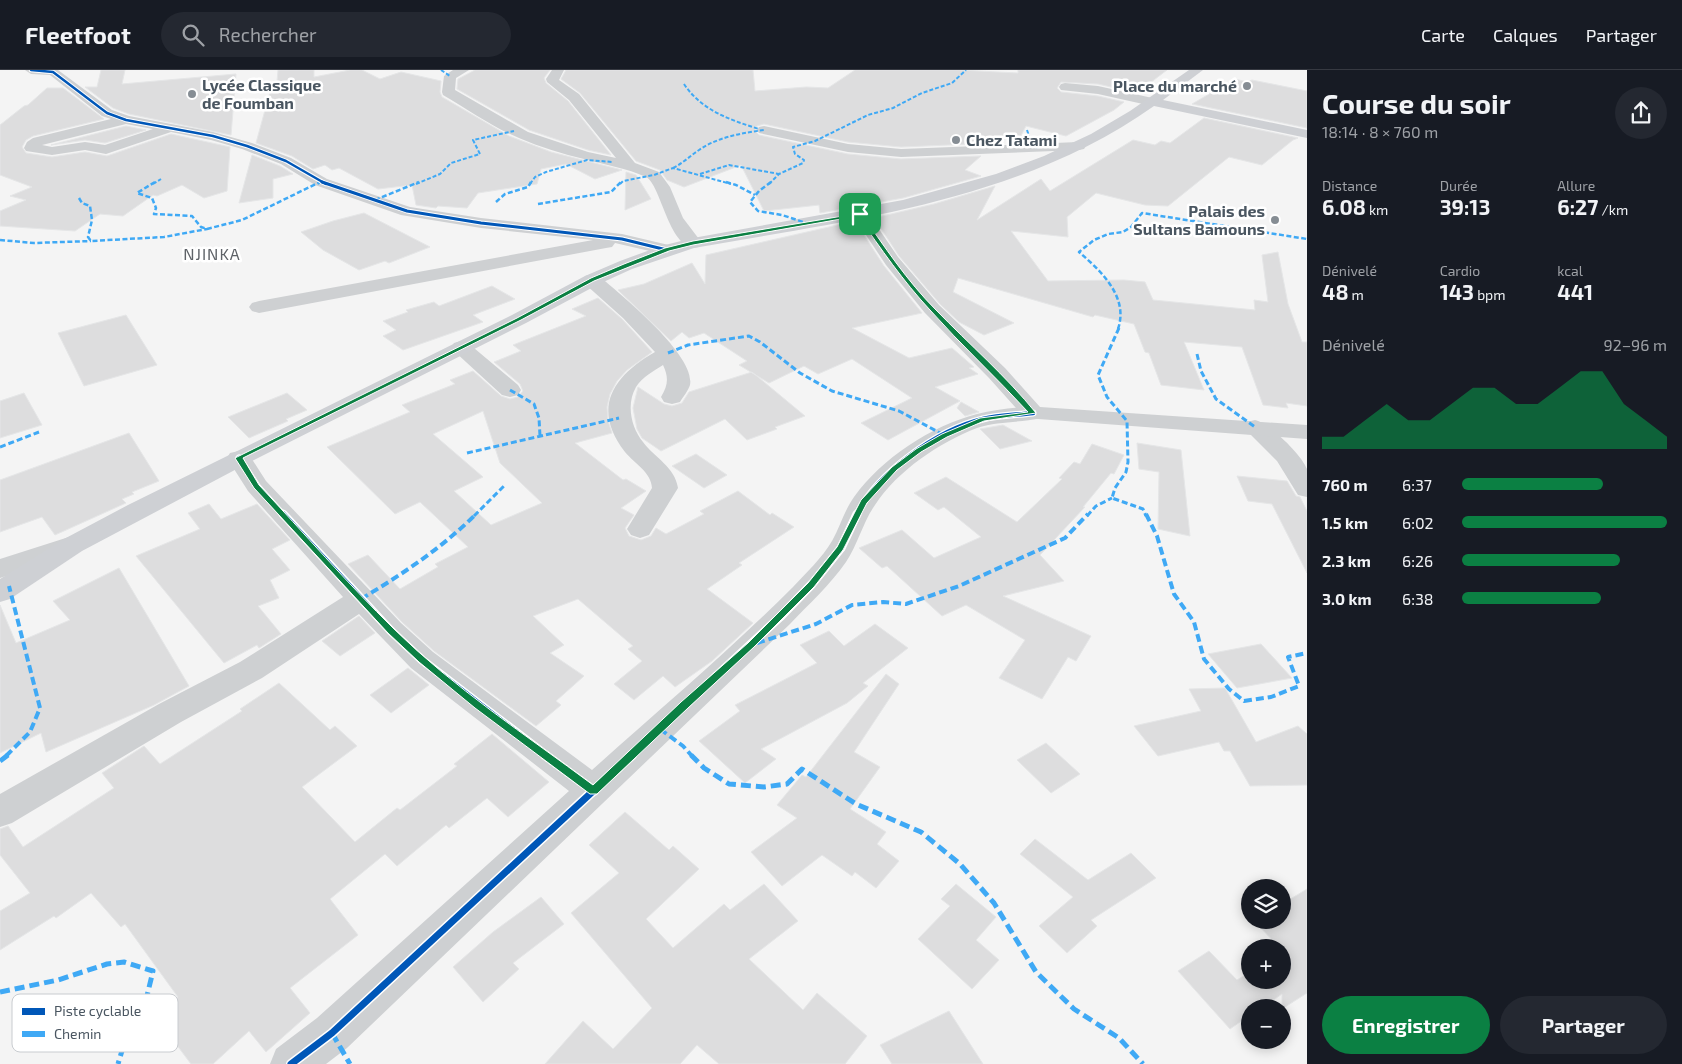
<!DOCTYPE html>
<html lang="fr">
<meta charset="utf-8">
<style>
body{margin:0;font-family:"Exo 2",sans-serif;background:#242831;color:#f1f3f6;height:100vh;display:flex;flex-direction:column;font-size:19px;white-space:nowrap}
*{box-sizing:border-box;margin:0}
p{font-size:16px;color:#9ea1a6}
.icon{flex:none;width:28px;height:28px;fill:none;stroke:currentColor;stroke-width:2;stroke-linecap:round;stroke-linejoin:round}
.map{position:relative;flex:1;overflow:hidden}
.details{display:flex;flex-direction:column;background:#171b24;width:375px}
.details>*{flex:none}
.controls{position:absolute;left:1241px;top:809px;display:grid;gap:10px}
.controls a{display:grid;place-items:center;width:50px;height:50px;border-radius:50%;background:#171b24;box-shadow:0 2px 12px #0003;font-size:25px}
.pin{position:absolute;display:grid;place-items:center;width:42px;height:42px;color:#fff;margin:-21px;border-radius:10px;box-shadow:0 2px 8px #0006}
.round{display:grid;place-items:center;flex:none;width:52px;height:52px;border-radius:26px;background:#242831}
.head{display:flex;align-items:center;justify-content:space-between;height:85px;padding:0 15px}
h1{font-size:28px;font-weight:700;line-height:38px}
.metrics{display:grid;grid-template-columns:repeat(3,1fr);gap:8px;height:85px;padding:5px 15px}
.metrics div{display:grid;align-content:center}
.metrics b{font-size:21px;font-weight:700}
.metrics small{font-size:14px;font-weight:400}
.metrics p{font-size:14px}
.chart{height:140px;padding:10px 15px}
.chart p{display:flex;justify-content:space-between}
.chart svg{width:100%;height:90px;margin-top:5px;fill:#0b8043;opacity:.7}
.action{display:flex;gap:10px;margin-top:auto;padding:10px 15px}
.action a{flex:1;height:58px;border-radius:30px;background:#0b8043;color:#fff;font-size:20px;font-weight:700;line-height:58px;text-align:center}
.action a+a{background:#242831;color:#f1f3f6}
ul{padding:0 15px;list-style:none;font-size:16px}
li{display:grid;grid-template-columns:80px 60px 1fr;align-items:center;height:38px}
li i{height:12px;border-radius:6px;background:#0b8043}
header{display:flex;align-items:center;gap:30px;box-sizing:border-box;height:70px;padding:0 25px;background:#171b24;border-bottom:1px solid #363941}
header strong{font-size:24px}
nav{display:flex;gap:28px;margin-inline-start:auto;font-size:18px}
.search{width:350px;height:45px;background:#242831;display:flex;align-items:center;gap:12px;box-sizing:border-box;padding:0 18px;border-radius:28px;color:#9ea1a6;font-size:19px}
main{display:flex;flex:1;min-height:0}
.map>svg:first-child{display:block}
.building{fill:#ddddde;stroke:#e5e6e7;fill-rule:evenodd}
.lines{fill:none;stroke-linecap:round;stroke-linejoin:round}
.minor{fill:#ced0d2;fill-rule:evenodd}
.tertiary{fill:#ced0d2;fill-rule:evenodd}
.secondary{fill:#ced0d4;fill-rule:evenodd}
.quiet-far4{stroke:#3fa9f5;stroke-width:2;stroke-dasharray:4 2;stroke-linecap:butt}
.quiet-far3{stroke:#3fa9f5;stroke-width:2.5;stroke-dasharray:5 2.5;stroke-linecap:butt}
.quiet-far2{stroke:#3fa9f5;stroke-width:3;stroke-dasharray:6 3;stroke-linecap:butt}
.quiet-far1{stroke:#3fa9f5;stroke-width:4;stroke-dasharray:8 4;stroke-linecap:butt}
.quiet{stroke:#3fa9f5;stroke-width:5;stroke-dasharray:10 5;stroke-linecap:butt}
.cycleway-far4-casing{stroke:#fff;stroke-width:4.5}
.cycleway-far3-casing{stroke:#fff;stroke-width:5}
.cycleway-far2-casing{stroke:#fff;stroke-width:7}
.cycleway-far1-casing{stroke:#fff;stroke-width:9}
.cycleway-casing{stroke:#fff;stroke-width:10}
.cycleway-far4{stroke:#0057b8;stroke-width:2.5}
.cycleway-far3{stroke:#0057b8;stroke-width:3}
.cycleway-far2{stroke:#0057b8;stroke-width:4.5}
.cycleway-far1{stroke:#0057b8;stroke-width:5.5}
.cycleway{stroke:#0057b8;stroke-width:7}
.route{fill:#0b8043;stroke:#fff;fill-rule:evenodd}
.poi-dot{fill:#868d94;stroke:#fff;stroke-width:2}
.labels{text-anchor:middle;stroke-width:5;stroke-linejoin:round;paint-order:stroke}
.far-poi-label{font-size:16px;font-weight:bold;fill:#4a5661;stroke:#fff;text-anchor:start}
.far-neighbourhood-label{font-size:16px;letter-spacing:1px;fill:#5f6368;stroke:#fff}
.key{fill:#fff;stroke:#c9ccd0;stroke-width:1}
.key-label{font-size:14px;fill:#4a5661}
</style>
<header>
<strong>Fleetfoot</strong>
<div class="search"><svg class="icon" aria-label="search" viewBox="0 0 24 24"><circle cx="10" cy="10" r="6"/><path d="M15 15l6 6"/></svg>Rechercher</div>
<nav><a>Carte</a><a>Calques</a><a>Partager</a></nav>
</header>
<main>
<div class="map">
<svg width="1307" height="994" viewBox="0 0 1307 994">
<rect width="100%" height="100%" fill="#f4f4f4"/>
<path class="building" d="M 101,0 L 125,0 L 122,14 L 236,4 L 231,65 L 129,44 L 113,38 L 85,17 L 97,17 Z
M 278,0 L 314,0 L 314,7 L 350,0 L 362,0 L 380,9 L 401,2 L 441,11 L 440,22 L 442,27 L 509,66 L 551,82 L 622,100 L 595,109 L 566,94 L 541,99 L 537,114 L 478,123 L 467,138 L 438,136 L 436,138 L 416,135 L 412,115 L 378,119 L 339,98 L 332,100 L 325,95 L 313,99 L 292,86 L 256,73 L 273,11 L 277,11 Z
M 475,0 L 550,0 L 544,8 L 546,13 L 568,31 L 611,85 L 588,80 L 529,60 L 457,19 L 458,9 Z
M 566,0 L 753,0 L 755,21 L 806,17 L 828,18 L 855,0 L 959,0 L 1018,3 L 1018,0 L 1167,0 L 1137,23 L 1098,14 L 1061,12 L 1057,18 L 1061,22 L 1098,26 L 1124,32 L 1114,40 L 1066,66 L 1026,56 L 1018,71 L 1000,69 L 995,73 L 901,77 L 848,72 L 764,54 L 757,56 L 755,61 L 759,65 L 848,84 L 901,89 L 981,86 L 965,100 L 981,106 L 903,128 L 820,143 L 819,135 L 764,141 L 741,95 L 684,117 L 667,110 L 660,100 L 636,91 L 580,23 L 561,9 Z
M 1235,9 L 1247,12 L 1252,10 L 1307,21 L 1307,58 L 1192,34 Z
M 47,18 L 63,18 L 104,49 L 33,66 L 26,70 L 22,77 L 26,83 L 52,87 L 85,82 L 107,86 L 171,64 L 230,77 L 227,121 L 204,128 L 182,115 L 157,126 L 153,125 L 123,146 L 100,144 L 75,161 L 0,156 L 0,141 L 26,130 L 10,126 L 32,117 L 0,105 L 0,55 L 24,36 L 28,35 Z
M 1204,48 L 1298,68 L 1293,70 L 1262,95 L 1229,87 L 1168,136 L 1145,135 L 1096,123 L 1067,147 L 1068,167 L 1011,161 L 1048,211 L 1124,210 L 1145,212 L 1153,230 L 1255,240 L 1254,230 L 1268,232 L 1262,185 L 1278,182 L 1288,234 L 1302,272 L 1307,272 L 1307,336 L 1286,333 L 1288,338 L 1263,335 L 1242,277 L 1184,272 L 1204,320 L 1161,315 L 1149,283 L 1145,282 L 1134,254 L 1095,245 L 1093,247 L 958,208 L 953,222 L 1014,253 L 984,265 L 959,252 L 940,234 L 899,186 L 874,148 L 934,134 L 995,116 L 977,150 L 1041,109 L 1050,121 L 1133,70 L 1155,75 L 1161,71 L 1170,73 Z
M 126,56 L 146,60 L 105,73 L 85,70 L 51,75 Z
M 252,85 L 280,96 L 293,104 L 273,109 L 273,128 L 239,133 Z
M 626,102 L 636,105 L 651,129 L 625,140 Z
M 364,143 L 430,177 L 389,193 L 385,191 L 359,200 L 323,180 L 301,162 L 333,151 Z
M 855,151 L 884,196 L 922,243 L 852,258 L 909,288 L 952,278 L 974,297 L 969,298 L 978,304 L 935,317 L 960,331 L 888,370 L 861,353 L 912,328 L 852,289 L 818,304 L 804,296 L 769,313 L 739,295 L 747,291 L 704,263 L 689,268 L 682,262 L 671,271 L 618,220 L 644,214 L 692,193 L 705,214 L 706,185 Z
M 492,216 L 515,229 L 473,245 L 483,252 L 403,280 L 383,266 L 396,260 L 383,251 L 408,242 L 406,240 L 434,232 L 439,236 Z
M 598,228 L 622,249 L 652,282 L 627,300 L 617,311 L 610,324 L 607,337 L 608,351 L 612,363 L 575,373 L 623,410 L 626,409 L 646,421 L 621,438 L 634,445 L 625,458 L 629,466 L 641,470 L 651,466 L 656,458 L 666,464 L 704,444 L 700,441 L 738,421 L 770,445 L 772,443 L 794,457 L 739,493 L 742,495 L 707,519 L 753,553 L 712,591 L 675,617 L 663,606 L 634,630 L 614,614 L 642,591 L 628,579 L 633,576 L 578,529 L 533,546 L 564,575 L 550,583 L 584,606 L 556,631 L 561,635 L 536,656 L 434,581 L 402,552 L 348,494 L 368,485 L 400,519 L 438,497 L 435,494 L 468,477 L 420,432 L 395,444 L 327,377 L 410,342 L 402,335 L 455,314 L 450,310 L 473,301 L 501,326 L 510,329 L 518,327 L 523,321 L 520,314 L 494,292 L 521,281 L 513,275 L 586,246 L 572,239 ZM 483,341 L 500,393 L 542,433 L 491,455 L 454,421 L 483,407 L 433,364 Z
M 126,245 L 157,295 L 84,316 L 58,263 Z
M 752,302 L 805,346 L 775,357 L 777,359 L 747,370 L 725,349 L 661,381 L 642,368 L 637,359 L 633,338 L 638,317 L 664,334 L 672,336 L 682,333 L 689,322 Z
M 24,323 L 42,355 L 0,368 L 0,331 Z
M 287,323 L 307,340 L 286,349 L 288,351 L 249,368 L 228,347 Z
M 961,332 L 979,342 L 965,346 L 957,338 Z
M 1003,355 L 1032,371 L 1000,379 L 980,359 Z
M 129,363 L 159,411 L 132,422 L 134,424 L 122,429 L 126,433 L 55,465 L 42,447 L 0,462 L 0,410 Z
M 1137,373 L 1181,380 L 1190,466 L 1158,459 L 1159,402 L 1139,399 Z
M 1092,374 L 1124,385 L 1114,404 L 1111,403 L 1083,437 L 1085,437 L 1040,485 L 1064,511 L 1003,526 L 1091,566 L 1076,591 L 1068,587 L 1042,629 L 999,608 L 1025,570 L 966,535 L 942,546 L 887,496 L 882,498 L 859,478 L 902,460 L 934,488 L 981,467 L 944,437 L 938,440 L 914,423 L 946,407 L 1017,452 L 1062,409 L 1059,408 L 1074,392 L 1080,394 Z
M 696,384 L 727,405 L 704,418 L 672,396 Z
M 1237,406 L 1287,411 L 1296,426 L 1300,427 L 1307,441 L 1307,503 L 1272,434 L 1248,431 Z
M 209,434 L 221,449 L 257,434 L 290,470 L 272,479 L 290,500 L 270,510 L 279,528 L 258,536 L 281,564 L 259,578 L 257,575 L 224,593 L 136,486 L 200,459 L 188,443 Z
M 119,498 L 189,616 L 154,635 L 46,682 L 41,663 L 0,683 L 0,535 L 16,573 L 70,550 L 53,531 Z
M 359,546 L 375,563 L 340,586 L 322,571 Z
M 875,554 L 908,578 L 863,613 L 868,616 L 847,633 L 761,679 L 776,689 L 745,713 L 699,671 L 740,641 L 735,635 L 817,593 L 800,575 L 829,561 L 844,576 Z
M 1261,574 L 1292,608 L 1237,618 L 1208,584 Z
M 408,598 L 429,615 L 391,643 L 370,625 Z
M 886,604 L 899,614 L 854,682 L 880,697 L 850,739 L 886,762 L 877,774 L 899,791 L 876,818 L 855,802 L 852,806 L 822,785 L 782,816 L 751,782 L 797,748 L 777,735 L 802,705 L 806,707 Z
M 279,613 L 330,660 L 335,656 L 357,676 L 302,717 L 355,772 L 397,738 L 400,740 L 457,696 L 454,694 L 492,664 L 549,712 L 508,747 L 487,728 L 449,758 L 446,755 L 397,796 L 385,784 L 330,829 L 358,865 L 290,918 L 310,943 L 266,982 L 249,961 L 213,994 L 191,994 L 155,946 L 178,927 L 125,854 L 121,857 L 91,823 L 56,848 L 54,846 L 0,880 L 0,841 L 30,823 L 0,785 L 0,759 L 8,756 L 23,777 L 114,718 L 102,703 L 144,676 L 160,694 L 242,641 L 240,639 Z
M 1225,618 L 1256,672 L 1298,656 L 1307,664 L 1307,715 L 1250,716 L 1230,681 L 1224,681 L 1219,672 L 1158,686 L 1134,656 L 1201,641 L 1189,619 Z
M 1046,673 L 1080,704 L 1051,723 L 1017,690 Z
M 625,742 L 669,780 L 673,776 L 699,799 L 646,849 L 673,878 L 724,834 L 730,840 L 764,814 L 798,851 L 749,889 L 803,940 L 817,923 L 867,966 L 845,994 L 719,994 L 697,975 L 680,994 L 545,994 L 583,951 L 613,979 L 652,938 L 571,843 L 619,803 L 589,775 Z
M 1035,769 L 1088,810 L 1131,783 L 1156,808 L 1091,850 L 1097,856 L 1067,883 L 1039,856 L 1073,827 L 1020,784 Z
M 956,814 L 996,847 L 976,870 L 999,890 L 972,919 L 918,869 L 950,836 L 941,829 Z
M 1307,819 L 1307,923 L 1282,939 L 1282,924 L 1262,938 L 1250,938 L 1250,945 L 1230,959 L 1178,901 L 1209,881 L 1237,910 L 1250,902 L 1250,910 L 1282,910 L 1282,878 L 1280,878 L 1253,850 L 1282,850 L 1282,827 L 1287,831 Z
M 541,827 L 564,854 L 513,893 L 519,899 L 483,932 L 453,897 L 493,862 Z
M 949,941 L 983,994 L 892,994 L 880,975 Z"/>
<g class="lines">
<path class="minor" d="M 25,0 L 58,0 L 112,40 L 129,46 L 213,62 L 252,73 L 291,88 L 327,109 L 410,137 L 481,148 L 622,164 L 673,176 L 676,180 L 673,184 L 667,185 L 615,173 L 612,177 L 606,178 L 259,243 L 252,241 L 249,237 L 252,233 L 259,231 L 593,170 L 481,158 L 401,145 L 315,115 L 281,94 L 242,79 L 211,70 L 171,62 L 106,84 L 85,80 L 52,85 L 26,81 L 24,78 L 27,72 L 33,68 L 111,49 L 102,46 L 50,5 L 31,4 ZM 126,54 L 153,59 L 105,75 L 85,72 L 52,77 L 42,75 Z
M 453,0 L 469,0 L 456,8 L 455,20 L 528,62 L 588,82 L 616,88 L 569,30 L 547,12 L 546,9 L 552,0 L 564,0 L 559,10 L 579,24 L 635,93 L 659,102 L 670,117 L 683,148 L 702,173 L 699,177 C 669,184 662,115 646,107 C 627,98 605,95 584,89 C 563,84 540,77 519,68 C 494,58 467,39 443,25 L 442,22 L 444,6 Z
M 1065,13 L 1098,16 L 1157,29 L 1159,32 L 1152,36 L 1098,24 L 1061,20 L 1059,17 L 1061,14 Z
M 764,56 L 848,74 L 901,79 L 1079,72 L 1084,73 L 1086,76 L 1084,79 L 1079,80 L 901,87 L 848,82 L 759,63 L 757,60 L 759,57 Z
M 592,204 L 599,206 C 621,225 696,285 690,315 C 688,321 683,327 680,332 L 672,334 L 664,332 L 661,327 C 668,315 669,308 663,295 C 654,301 642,307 636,317 C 626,334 631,358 643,372 C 655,388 675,397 678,418 L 649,465 L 640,468 L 631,465 L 627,459 L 652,418 C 651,402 635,394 625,382 C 591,338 613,306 655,282 L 623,248 L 585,214 L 583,210 L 585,206 Z
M 461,271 L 468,273 L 518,315 L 521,320 L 518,325 L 510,327 L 502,325 L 454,281 L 451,277 L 454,273 Z
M 1033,336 L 1041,338 L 1044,343 L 1041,348 C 1020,353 998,351 977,358 C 940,372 897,401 875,435 C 863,452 858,474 846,492 C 830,515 809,534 790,554 L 347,978 L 326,994 L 270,994 L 276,979 L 317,948 L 569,721 L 411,598 L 359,544 L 262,608 L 181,652 L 12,753 L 0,757 L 0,724 L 159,634 L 240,592 L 343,527 L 248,421 L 227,388 L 230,383 L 239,381 L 248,383 L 266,411 L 401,553 L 433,582 L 592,700 C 659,640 729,581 793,517 C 806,503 822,488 832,471 C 840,457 844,441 854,427 C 882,388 931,356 977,344 C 995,339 1014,338 1033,336 Z
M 1255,350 C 1270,354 1301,384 1307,399 C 1307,406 1307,419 1307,427 L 1298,425 L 1277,391 L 1243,357 L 1247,352 Z
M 72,466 L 81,469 L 85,475 L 81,481 L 0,508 L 0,489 Z"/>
<path class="tertiary" d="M 860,139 L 866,140 L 898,187 L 939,235 L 1005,298 L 1040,337 L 1307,355 L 1307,369 L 1025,348 L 989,308 L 925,243 L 886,195 L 852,144 L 854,140 Z"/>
<path class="secondary" d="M 1189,0 L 1203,0 L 1163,30 L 1307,60 L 1307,68 L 1154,36 C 1020,131 852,150 694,178 L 632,199 L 599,214 L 526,253 L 248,393 L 82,481 L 10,529 L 0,532 L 0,509 L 64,469 L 128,435 L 512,245 L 585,206 L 620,191 L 661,176 L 693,168 L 903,130 L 996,104 L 1044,86 L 1091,64 L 1130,41 Z"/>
<path class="quiet-far4" d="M 441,0 L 450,6
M 684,14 C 701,40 730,50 759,59
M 1027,60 L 1030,69 L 1037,78
M 673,98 C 683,93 690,86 699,80 C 718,67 742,63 764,60
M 700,104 L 729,95 L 779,104
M 153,114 L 161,109
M 318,114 L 321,112
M 416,114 L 440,104 L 451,93 L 480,84 L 473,70 L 514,61
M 530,114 L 535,107 L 546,102 L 587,90 L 613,92
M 620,114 L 623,111 L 654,105 L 673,98 L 731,114
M 769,114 L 779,104 L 803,93 L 804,90 L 795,84 L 793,77 L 815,71 L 868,45 L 893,38 L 922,23 L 952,13 L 966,0"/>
<path class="quiet-far3" d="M 155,112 L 137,123 L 152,128 L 156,138 L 154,144 L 192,146 L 201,157 L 207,159 L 242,150 L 320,112
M 726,112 L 736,115 L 755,125
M 771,112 L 759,121 L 750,132 L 758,141 L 782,145 L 806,153
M 79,128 L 82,133 L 90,136 L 92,150 L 88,167 L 91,171 L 164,167 L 207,159
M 375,130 L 419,112
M 496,132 L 505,124 L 528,117 L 531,112
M 538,134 L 611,122 L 621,112
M 0,170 L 34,173 L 91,171
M 1118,259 C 1129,227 1101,201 1079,182 L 1094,170 L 1108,164 L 1123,162 L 1131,157 L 1142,143 L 1307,169"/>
<path class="quiet-far2" d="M 1119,258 L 1098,305 L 1107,327 L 1127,351 L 1128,392 L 1126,402 L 1115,418 L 1112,428 L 1143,439 L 1146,446
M 668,283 L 688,275 L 749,266 L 760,272 L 800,303 L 832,321 L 899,341 L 944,365
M 1197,284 L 1201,301 L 1216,329 L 1255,357
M 510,320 L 534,334 L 539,348 L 540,366
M 0,377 L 39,362
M 467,383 L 619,348
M 474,446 L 504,416
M 1087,446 L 1096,436 L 1112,428"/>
<path class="quiet-far1" d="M 1146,444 L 1157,466 L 1174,524 L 1194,552 L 1204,589 L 1229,619 L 1244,631 L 1271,627 L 1299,616 L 1288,587 L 1307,583
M 361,529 C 401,505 442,478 476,444
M 757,573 L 816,554 L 852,535 L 883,532 L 906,534 L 959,516 L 1065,468 L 1088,444
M 660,659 L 683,676 L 692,686
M 6,686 L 30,662 L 40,638 L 9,516"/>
<path class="quiet" d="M 691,685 L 704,698 L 729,714 L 764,717 L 787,714 L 802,699 L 856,734 L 921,762 L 960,794 L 994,833 L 1036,902 L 1074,939 L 1119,968 L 1143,994
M 0,691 L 8,685
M 0,922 L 58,910 L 107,894 L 124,892 L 153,901 L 146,930 L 127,964 L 118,994
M 332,963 L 350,994"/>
<defs>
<path id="cycleway-far4" d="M 31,0 L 53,2 L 107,43 L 126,50 L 213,66 L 247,76 L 286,91 L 326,114"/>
<path id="cycleway-far3" d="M 322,112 L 407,141 L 481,153 L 622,169 L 667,180"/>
<path id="cycleway-far2" d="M 239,388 L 257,416 L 284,446
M 856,446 C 877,403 937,360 983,349 C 999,345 1017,345 1033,343"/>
<path id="cycleway-far1" d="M 283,444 L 391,561 L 422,590 L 547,686
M 630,686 L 780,547 L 812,514 L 841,478 L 857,444"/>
<path id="cycleway" d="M 545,685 L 594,721
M 291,994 L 332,963 L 632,685"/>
</defs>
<use href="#cycleway-far4" class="cycleway-far4-casing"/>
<use href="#cycleway-far3" class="cycleway-far3-casing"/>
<use href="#cycleway-far2" class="cycleway-far2-casing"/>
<use href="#cycleway-far1" class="cycleway-far1-casing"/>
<use href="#cycleway" class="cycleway-casing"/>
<use href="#cycleway-far4" class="cycleway-far4"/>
<use href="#cycleway-far3" class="cycleway-far3"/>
<use href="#cycleway-far2" class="cycleway-far2"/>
<use href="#cycleway-far1" class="cycleway-far1"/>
<use href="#cycleway" class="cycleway"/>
</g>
<path class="route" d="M 861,143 C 884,176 907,211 936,240 C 969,274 1006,306 1036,343 L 984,351 L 947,367 L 921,382 L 897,400 L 867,433 L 843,480 L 814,517 L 754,577 L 688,638 L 597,724 L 590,724 L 475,638 L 419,592 L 388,563 L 254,418 L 235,388 L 517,248 L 591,208 L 624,194 L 665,178 L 693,171 ZM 858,146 C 881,179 903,211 930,240 C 961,275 996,307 1028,342 L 980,348 L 942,364 L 916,379 L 892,397 L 861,430 L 837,477 L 808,513 L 748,573 L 681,632 L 593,715 C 526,665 454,618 394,559 C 347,513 304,463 259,415 L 243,388 L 521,250 L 594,211 L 669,181 L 693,175 Z"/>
<g class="poi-dot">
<circle cx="1247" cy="16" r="5"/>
<circle cx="192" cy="24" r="5"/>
<circle cx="956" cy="70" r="5"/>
<circle cx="1275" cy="150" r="5"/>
</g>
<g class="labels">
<g class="far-poi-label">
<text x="202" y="21">Lycée Classique<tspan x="202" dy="18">de Foumban</tspan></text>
<text x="1237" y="22" text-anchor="end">Place du marché</text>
<text x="966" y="76">Chez Tatami</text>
<text x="1265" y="147" text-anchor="end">Palais des<tspan x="1265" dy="18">Sultans Bamouns</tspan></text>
</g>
<g class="far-neighbourhood-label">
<text x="212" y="190">NJINKA</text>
</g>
</g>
<rect x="12" y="924" width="166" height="58" rx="8" class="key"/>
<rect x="22" y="938" width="23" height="7" fill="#0057b8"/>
<rect x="22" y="961" width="23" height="6" fill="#3fa9f5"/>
<g class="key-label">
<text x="54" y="946">Piste cyclable</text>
<text x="54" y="969">Chemin</text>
</g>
</svg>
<div class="controls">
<a><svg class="icon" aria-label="layers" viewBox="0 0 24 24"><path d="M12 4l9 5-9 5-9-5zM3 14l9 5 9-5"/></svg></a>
<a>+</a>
<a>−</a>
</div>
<div class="pin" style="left:860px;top:144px;background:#1e9e55"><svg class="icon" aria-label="arrive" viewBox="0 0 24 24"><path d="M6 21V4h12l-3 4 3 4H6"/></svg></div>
</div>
<section class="details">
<div class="head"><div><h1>Course du soir</h1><p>18:14 · 8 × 760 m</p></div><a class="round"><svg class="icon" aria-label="share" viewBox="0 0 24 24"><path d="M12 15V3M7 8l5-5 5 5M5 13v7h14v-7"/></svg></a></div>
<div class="metrics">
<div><p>Distance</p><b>6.08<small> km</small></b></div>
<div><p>Durée</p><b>39:13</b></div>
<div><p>Allure</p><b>6:27<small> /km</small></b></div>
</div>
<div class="metrics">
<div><p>Dénivelé</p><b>48<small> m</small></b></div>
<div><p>Cardio</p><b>143<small> bpm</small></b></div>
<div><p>kcal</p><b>441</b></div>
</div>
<div class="chart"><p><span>Dénivelé</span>92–96 m</p>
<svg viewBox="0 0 160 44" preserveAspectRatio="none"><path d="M0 44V38L10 38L20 30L30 22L40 30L50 30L60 22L70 14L80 14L90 22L100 22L110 14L120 6L130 6L140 22L150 30L160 38V44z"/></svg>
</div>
<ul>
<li><b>760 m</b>6:37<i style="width:69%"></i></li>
<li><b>1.5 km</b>6:02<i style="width:100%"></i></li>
<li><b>2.3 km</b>6:26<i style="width:77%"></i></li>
<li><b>3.0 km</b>6:38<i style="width:68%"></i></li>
</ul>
<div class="action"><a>Enregistrer</a><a>Partager</a></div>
</section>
</main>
